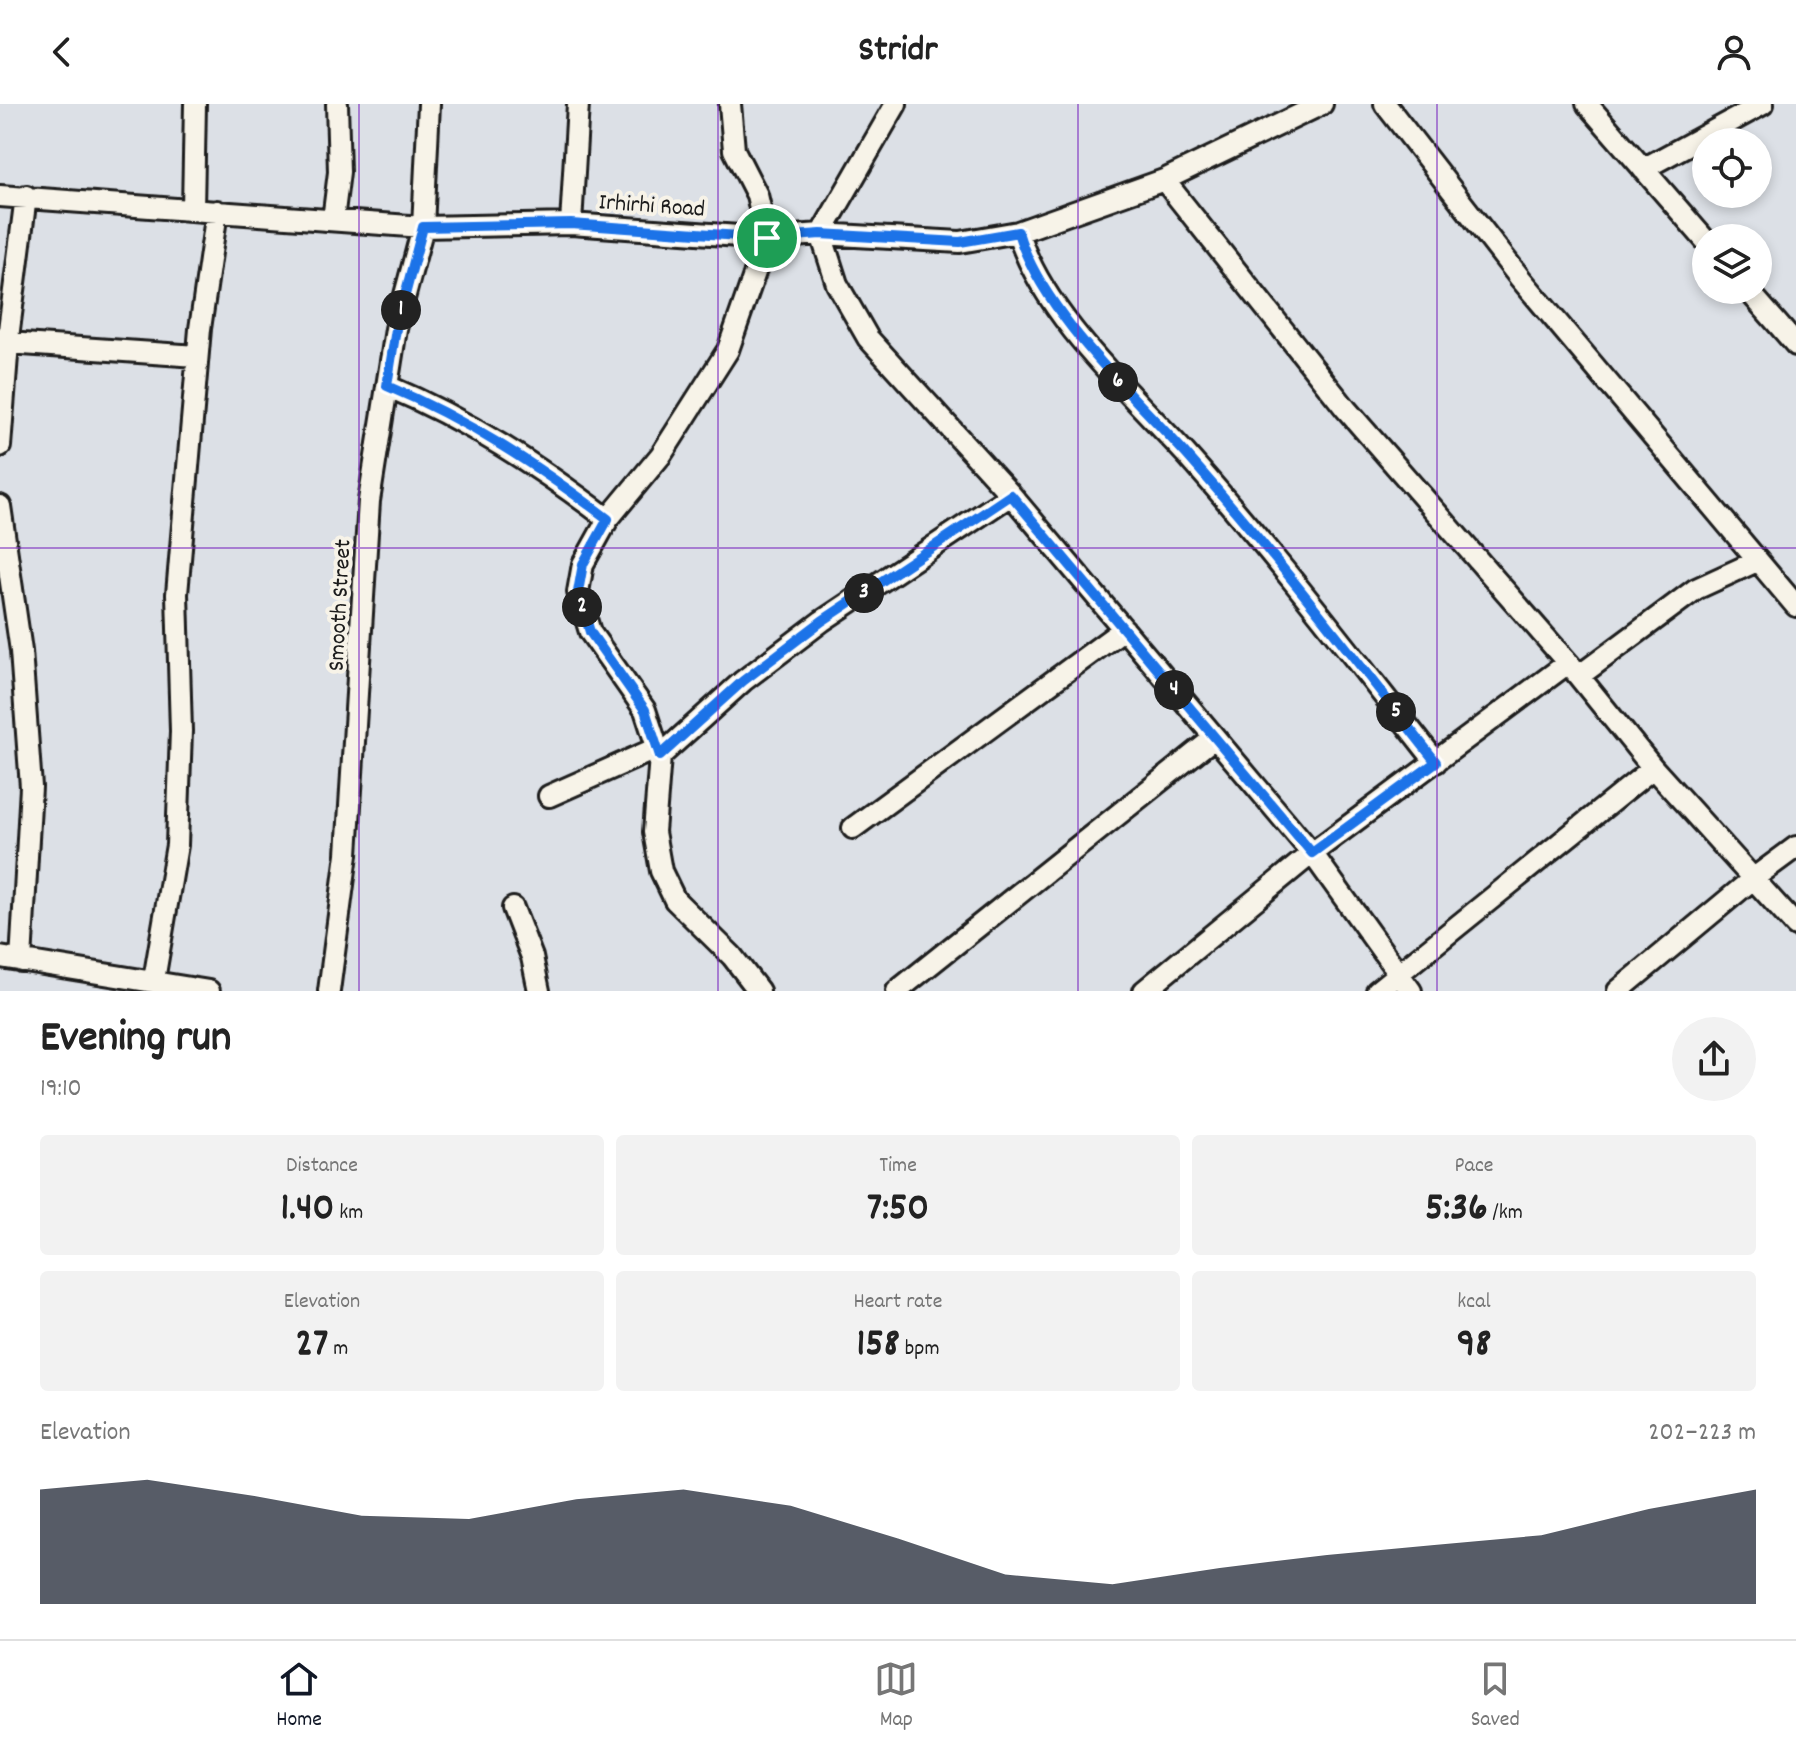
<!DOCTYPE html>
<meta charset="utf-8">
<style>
body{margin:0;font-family:Dekko,sans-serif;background:#f2f2f2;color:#222;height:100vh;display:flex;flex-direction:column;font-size:30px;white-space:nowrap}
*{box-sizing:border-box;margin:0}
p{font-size:26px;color:#767676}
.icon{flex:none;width:44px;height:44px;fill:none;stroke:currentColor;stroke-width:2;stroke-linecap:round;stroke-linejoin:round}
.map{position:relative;height:887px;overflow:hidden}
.drawer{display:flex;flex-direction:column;background:#fff;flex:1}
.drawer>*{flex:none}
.fabs{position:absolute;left:1692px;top:24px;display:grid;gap:16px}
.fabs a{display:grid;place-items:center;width:80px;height:80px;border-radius:50%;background:#fff;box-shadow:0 4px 12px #0003;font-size:40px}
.pin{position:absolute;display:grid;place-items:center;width:68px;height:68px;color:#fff;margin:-34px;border:4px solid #fff;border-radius:50%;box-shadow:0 2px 8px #0007}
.km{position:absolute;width:40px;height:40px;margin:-20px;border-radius:50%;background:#222;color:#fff;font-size:22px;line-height:40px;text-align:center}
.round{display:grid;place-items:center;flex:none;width:84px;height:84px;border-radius:42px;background:#f2f2f2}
.head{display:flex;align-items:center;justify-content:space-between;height:136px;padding:0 40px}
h1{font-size:44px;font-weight:800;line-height:60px}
.figures{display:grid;grid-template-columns:repeat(3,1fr);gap:12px;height:136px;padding:8px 40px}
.figures div{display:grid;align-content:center;border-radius:8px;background:#f2f2f2;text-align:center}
.figures b{font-size:40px;font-weight:800}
.figures small{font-size:22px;font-weight:400}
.figures p{font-size:22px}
.chart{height:224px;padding:16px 40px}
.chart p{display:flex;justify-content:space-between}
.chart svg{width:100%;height:144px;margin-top:8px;fill:#111827;opacity:.7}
header{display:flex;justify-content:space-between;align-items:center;height:104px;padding:0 40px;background:#fff;font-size:36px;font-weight:800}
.dock{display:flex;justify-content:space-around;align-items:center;height:112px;border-top:2px solid #e0e0e0;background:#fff;font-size:22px;color:#767676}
.dock a{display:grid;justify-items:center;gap:4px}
.dock .active{color:#111827}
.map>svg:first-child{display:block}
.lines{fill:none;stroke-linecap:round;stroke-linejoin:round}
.minor-casing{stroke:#1c1c1c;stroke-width:26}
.minor{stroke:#f7f3e8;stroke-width:20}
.route-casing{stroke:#fff;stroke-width:16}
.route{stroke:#1a73e8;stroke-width:10}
.grid{fill:none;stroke:#7b2cbf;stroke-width:2;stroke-opacity:0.55}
.labels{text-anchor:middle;stroke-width:8;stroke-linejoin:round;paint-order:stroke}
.street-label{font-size:24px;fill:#1c1c1c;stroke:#f7f3e8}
</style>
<header><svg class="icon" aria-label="back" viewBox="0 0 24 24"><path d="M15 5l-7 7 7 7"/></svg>Stridr<svg class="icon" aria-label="person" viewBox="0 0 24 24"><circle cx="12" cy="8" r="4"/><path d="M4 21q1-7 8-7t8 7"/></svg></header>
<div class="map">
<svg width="1796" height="887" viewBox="0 0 1796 887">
<rect width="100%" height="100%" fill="#dce0e6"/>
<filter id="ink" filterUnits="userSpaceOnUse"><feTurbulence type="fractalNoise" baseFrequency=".0125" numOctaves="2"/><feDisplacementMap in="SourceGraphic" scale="16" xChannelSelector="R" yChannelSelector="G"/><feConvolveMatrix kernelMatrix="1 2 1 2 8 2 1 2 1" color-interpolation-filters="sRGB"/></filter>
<g filter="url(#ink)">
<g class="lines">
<defs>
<path id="minor" d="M 730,0 L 734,46 L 757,91 L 767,134 L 728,246 L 661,351 L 608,415 L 583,460 L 578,488 L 590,528 L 645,606 L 660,652 L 654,728 L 661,767 L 675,796 L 732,852 L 759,887
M 896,0 L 821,130 L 837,180 L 868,234 L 1011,391 L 1312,749 L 1411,887
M 1385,0 L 1520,174 L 1796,502
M 1587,0 L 1706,137
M 1643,65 L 1763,0
M 1164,76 L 1346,305 L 1568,559 L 1653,664 L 1796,822
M 0,92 L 423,123 L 571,120 L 767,134 L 821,130 L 960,138 L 1018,128 L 1164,76 L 1322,0
M 193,105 L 195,0
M 333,116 L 339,68 L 337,0
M 571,120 L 578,0
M 1018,128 C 1040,207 1131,290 1186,350 C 1274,449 1354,554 1436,658
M 1748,186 L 1796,241
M 8,239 L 197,252
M 387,282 C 468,316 538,362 608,415
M 0,342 L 9,226 L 26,92
M 0,402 L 21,547 L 31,683 L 21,857
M 1579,572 L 1696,485 L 1757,457
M 660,652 L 743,577 L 822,517 L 1011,391
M 549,692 L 657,644
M 853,724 L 1124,525
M 513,804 L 532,853 L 539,887
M 0,853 L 209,887
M 154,876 L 177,741 L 181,627 L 177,490 L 200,225 L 217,107
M 329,887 L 347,750 L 369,397 L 396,225 L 423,123 L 429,0
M 897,887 L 1214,634
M 1144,887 L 1312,749 L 1568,559
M 1377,887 L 1653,664
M 1618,887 L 1754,774 L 1796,743"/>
</defs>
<use href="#minor" class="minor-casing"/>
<use href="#minor" class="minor"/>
</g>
</g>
<g class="lines" filter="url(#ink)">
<defs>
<path id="route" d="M 571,120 L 767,134 L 821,130 L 960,138 L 1018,128 C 1041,207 1131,289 1186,350 C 1274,449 1354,554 1436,658 L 1312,749 L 1011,391 L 822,517 L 743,577 L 660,652 L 645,606 L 590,528 L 578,488 L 583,460 L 608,415 C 538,362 468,316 387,282 L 396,225 L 423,123 Z"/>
</defs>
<use href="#route" class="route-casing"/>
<use href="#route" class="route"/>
</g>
<path class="grid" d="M 359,0 L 359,887M 718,0 L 718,887M 1078,0 L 1078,887M 1437,0 L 1437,887M 0,444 L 1796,444"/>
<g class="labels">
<g class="street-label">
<text transform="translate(652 100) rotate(4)" y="8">Irhirhi Road</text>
<text transform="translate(338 501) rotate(-87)" y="8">Smooth Street</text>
</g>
</g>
</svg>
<div class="fabs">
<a><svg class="icon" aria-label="locate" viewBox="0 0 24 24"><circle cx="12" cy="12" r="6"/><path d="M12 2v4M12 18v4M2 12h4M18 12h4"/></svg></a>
<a><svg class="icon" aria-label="layers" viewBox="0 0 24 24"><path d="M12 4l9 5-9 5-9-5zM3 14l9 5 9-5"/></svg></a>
</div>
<div class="pin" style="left:767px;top:134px;background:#1e9e55"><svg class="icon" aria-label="arrive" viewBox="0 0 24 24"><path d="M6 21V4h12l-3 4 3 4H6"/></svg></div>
<b class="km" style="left:401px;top:206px">1</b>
<b class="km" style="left:582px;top:503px">2</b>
<b class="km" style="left:864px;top:489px">3</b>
<b class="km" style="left:1174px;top:586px">4</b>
<b class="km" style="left:1396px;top:608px">5</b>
<b class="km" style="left:1118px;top:278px">6</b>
</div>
<section class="drawer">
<div class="head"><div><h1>Evening run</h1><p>19:10</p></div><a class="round"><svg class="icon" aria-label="share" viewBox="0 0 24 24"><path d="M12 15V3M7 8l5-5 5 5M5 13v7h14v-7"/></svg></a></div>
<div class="figures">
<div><p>Distance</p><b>1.40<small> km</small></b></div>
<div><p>Time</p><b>7:50</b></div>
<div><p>Pace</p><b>5:36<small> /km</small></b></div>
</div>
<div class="figures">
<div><p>Elevation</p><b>27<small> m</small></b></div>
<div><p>Heart rate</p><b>158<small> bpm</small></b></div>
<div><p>kcal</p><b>98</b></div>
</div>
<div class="chart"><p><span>Elevation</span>202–223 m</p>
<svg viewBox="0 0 160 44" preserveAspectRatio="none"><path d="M0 44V9L10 6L20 11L30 17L40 18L50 12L60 9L70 14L80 24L90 35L100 38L110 33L120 29L130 26L140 23L150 15L160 9V44z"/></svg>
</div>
</section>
<nav class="dock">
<a class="active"><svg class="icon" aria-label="home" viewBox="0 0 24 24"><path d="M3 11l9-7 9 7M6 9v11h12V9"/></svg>Home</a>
<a><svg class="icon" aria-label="map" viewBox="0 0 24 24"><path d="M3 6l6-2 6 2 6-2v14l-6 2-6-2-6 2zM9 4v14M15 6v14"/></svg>Map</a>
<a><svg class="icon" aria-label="saved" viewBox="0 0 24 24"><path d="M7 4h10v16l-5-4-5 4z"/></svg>Saved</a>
</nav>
